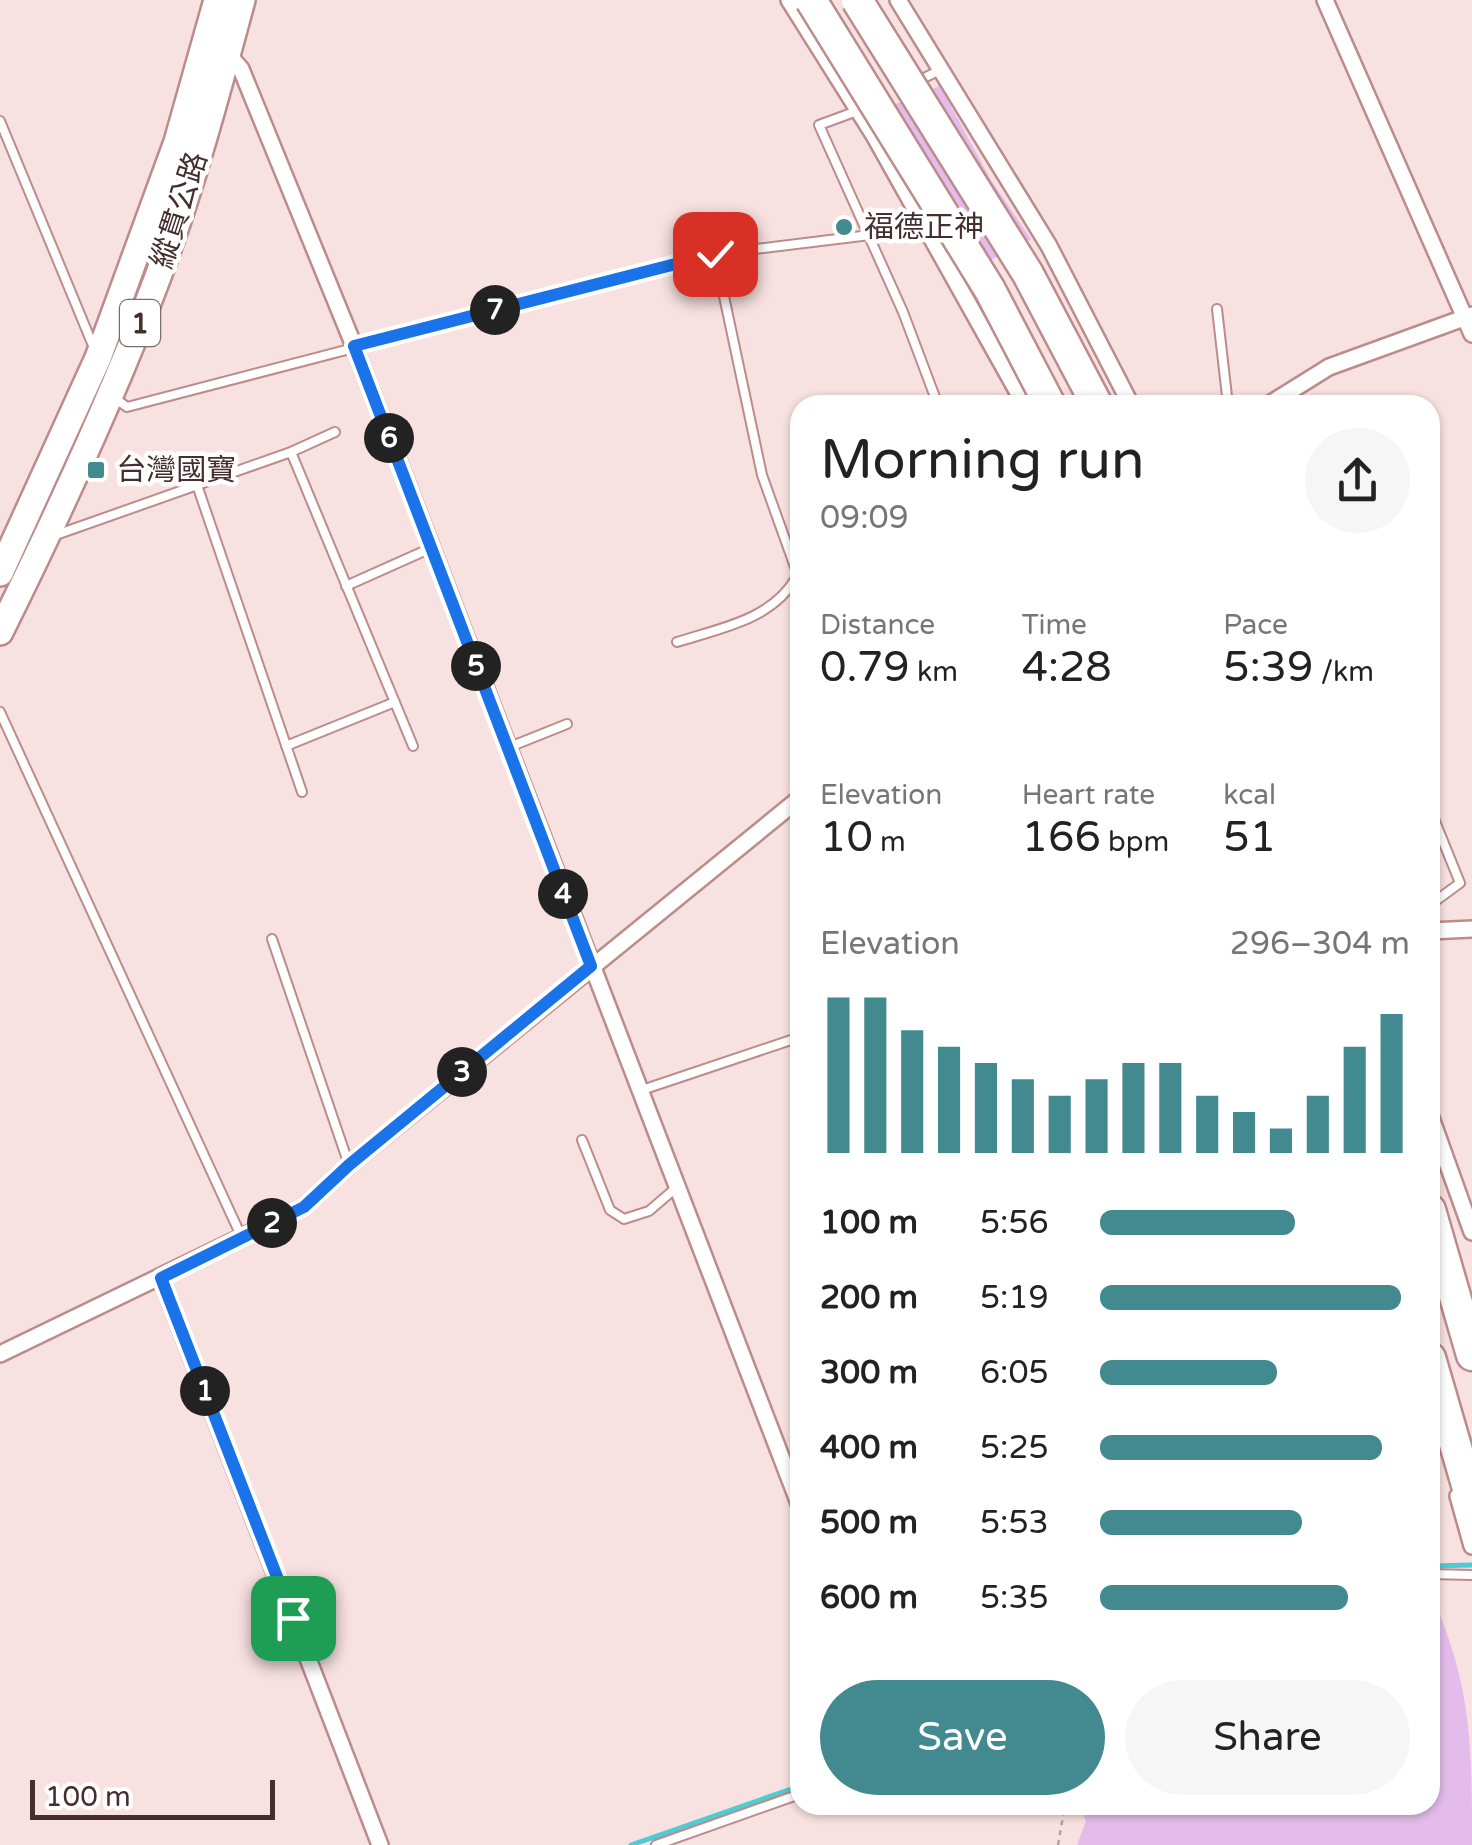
<!DOCTYPE html>
<meta charset="utf-8">
<style>
body{margin:0;font-family:"Varela Round","Noto Sans TC",sans-serif;background:#f6f6f6;color:#222;height:100vh;display:flex;flex-direction:column;font-size:38px;white-space:nowrap}
*{box-sizing:border-box;margin:0}
p{font-size:32px;color:#767676}
.icon{flex:none;width:55px;height:55px;fill:none;stroke:currentColor;stroke-width:2;stroke-linecap:round;stroke-linejoin:round}
.map{position:relative;flex:1;overflow:hidden}
.panel{position:absolute;left:790px;top:395px;width:650px;height:1420px;display:flex;flex-direction:column;background:#fff;border-radius:30px;box-shadow:0 2px 8px #0004}
.panel>*{flex:none}
.scale{position:absolute;left:30px;bottom:25px;width:245px;box-sizing:border-box;padding-left:10px;border:5px solid #442f2e;border-top:0;font-size:28px;line-height:35px;white-space:nowrap;color:#442f2e;-webkit-text-stroke:8px #fff;paint-order:stroke}
.pin{position:absolute;display:grid;place-items:center;width:85px;height:85px;color:#fff;margin:-42px;border-radius:20px;box-shadow:0 5px 15px #0006}
.km{position:absolute;width:50px;height:50px;margin:-25px;border-radius:50%;background:#222;color:#fff;font-size:28px;line-height:50px;text-align:center}
.round{display:grid;place-items:center;flex:none;width:105px;height:105px;border-radius:52px;background:#f6f6f6}
.summary{display:flex;align-items:center;justify-content:space-between;height:170px;padding:0 30px}
h1{font-size:55px;font-weight:600;line-height:75px}
.stats{display:grid;grid-template-columns:repeat(3,1fr);gap:15px;height:170px;padding:10px 30px}
.stats div{display:grid;align-content:center}
.stats b{font-size:42px;font-weight:600}
.stats small{font-size:28px;font-weight:400}
.stats p{font-size:28px}
.chart{height:280px;padding:20px 30px}
.chart p{display:flex;justify-content:space-between}
.chart svg{width:100%;height:180px;margin-top:10px;stroke:#428a8f;stroke-width:6}
.cta{display:flex;gap:20px;margin-top:auto;padding:20px 30px}
.cta a{flex:1;height:115px;border-radius:60px;background:#428a8f;color:#fff;font-size:40px;font-weight:600;line-height:115px;text-align:center}
.cta a+a{background:#f6f6f6;color:#222}
ul{padding:0 30px;list-style:none;font-size:32px}
li{display:grid;grid-template-columns:160px 120px 1fr;align-items:center;height:75px}
li i{height:25px;border-radius:12px;background:#428a8f}
.map>svg:first-child{display:block}
.green{fill:#e4bceb}
.lines{fill:none;stroke-linecap:round;stroke-linejoin:round}
.stream{stroke:#4eccd4;stroke-width:5}
.service-casing{stroke:#bd8b89;stroke-width:12}
.minor-casing{stroke:#bd8b89;stroke-width:20}
.primary-casing{stroke:#bd8b89;stroke-width:30}
.motorway-casing{stroke:#bd8b89;stroke-width:35}
.path{stroke:#b6a09f;stroke-width:2.5;stroke-dasharray:5 5;stroke-linecap:butt}
.service{stroke:#fff;stroke-width:8}
.minor{stroke:#fff;stroke-width:15}
.primary{stroke:#fff;stroke-width:25}
.motorway{stroke:#fff;stroke-width:30}
.motorway-bridge-casing{stroke:#bd8b89;stroke-width:35;stroke-linecap:butt}
.motorway-bridge{stroke:#fff;stroke-width:30}
.route-casing{stroke:#fff;stroke-width:20}
.route{stroke:#1a73e8;stroke-width:12}
.poi-dot{fill:#428a8f;stroke:#fff;stroke-width:4}
.labels{text-anchor:middle;stroke-width:9;stroke-linejoin:round;paint-order:stroke}
.shield{fill:#fff;stroke:#7c6d6d;stroke-width:2.5}
.shield-label{font-size:28px;font-weight:bold;fill:#442f2e}
.street-label{font-size:30px;fill:#442f2e;stroke:#fff}
.poi-label{font-size:30px;fill:#442f2e;stroke:#fff;text-anchor:start}
</style>
<div class="map">
<svg width="1472" height="1845" viewBox="0 0 1472 1845">
<rect width="100%" height="100%" fill="#f8e2e1"/>
<path class="green" d="M 940,86 L 991,180 L 1031,239 L 964,274 L 869,115 Z
M 1430,1591 C 1472,1686 1472,1743 1472,1845 L 1077,1845 L 1086,1821 L 1079,1805 L 1430,1805 Z"/>
<g class="lines">
<path class="stream" d="M 1430,1566 L 1472,1565
M 631,1845 L 800,1786"/>
<defs>
<path id="service" d="M 914,83 L 938,71
M 857,111 L 819,125 L 903,312 L 938,405
M 0,121 L 94,348
M 715,254 L 762,475 L 800,581
M 1217,309 L 1228,405
M 113,397 L 127,407 L 715,254 L 870,235
M 291,452 L 413,746
M 197,485 L 302,792
M 53,536 L 291,452 L 335,432
M 346,586 L 431,548
M 677,642 C 721,628 771,620 796,578
M 0,712 L 242,1238
M 286,746 L 395,702
M 507,748 L 567,724
M 1430,809 L 1460,883 L 1430,905
M 272,939 L 349,1165
M 1430,1062 L 1434,1078
M 639,1091 L 800,1037
M 582,1140 L 610,1210 L 624,1219 L 649,1211 L 677,1187
M 1430,1574 L 1472,1575
M 656,1845 L 800,1794"/>
<path id="minor" d="M 789,0 L 875,137 L 1025,405
M 898,0 L 1049,246 L 1131,405
M 1325,0 L 1472,334
M 228,54 L 241,69 L 354,346 L 800,1506
M 1268,405 L 1329,367 L 1472,315
M 1430,931 L 1472,929
M 1430,1115 L 1472,1232
M 161,1278 L 380,1845
M 0,1354 L 304,1207 L 349,1165 L 800,798
M 1458,1496 L 1472,1546"/>
<path id="primary" d="M 0,573 L 98,358 L 177,142 L 217,0
M 0,632 C 61,509 119,384 166,255 C 196,172 219,85 242,0"/>
<path id="motorway" d="M 1430,1210 L 1472,1355
M 1430,1358 L 1472,1502"/>
</defs>
<use href="#service" class="service-casing"/>
<use href="#minor" class="minor-casing"/>
<use href="#primary" class="primary-casing"/>
<use href="#motorway" class="motorway-casing"/>
<path class="path" d="M 1058,1845 L 1065,1805"/>
<use href="#service" class="service"/>
<use href="#minor" class="minor"/>
<use href="#primary" class="primary"/>
<use href="#motorway" class="motorway"/>
<defs>
<path id="motorway-bridge" d="M 811,0 L 990,290 L 1050,405
M 857,0 L 1028,274 L 1097,405"/>
</defs>
<use href="#motorway-bridge" class="motorway-bridge-casing"/>
<use href="#motorway-bridge" class="motorway-bridge"/>
</g>
<g class="lines">
<defs>
<path id="route" d="M 293,1618 L 161,1278 L 304,1207 L 349,1165 L 591,966 L 354,346 L 715,254"/>
</defs>
<use href="#route" class="route-casing"/>
<use href="#route" class="route"/>
</g>
<g class="poi-dot">
<circle cx="844" cy="227" r="10"/>
<rect x="86" y="460" width="20" height="20" rx="5"/>
</g>
<g class="labels">
<rect class="shield" x="120" y="300" width="40" height="46" rx="8"/>
<g class="shield-label">
<text x="140" y="333">1</text>
</g>
<g class="street-label">
<text transform="translate(179 210) rotate(-72)" y="10">縱貫公路</text>
</g>
<g class="poi-label">
<text x="864" y="237">福德正神</text>
<text x="116" y="480">台灣國寶</text>
</g>
</g>
</svg>
<div class="scale">100 m</div>
<div class="pin" style="left:293px;top:1618px;background:#1e9e55"><svg class="icon" aria-label="arrive" viewBox="0 0 24 24"><path d="M6 21V4h12l-3 4 3 4H6"/></svg></div>
<div class="pin" style="left:715px;top:254px;background:#d93025"><svg class="icon" aria-label="check" viewBox="0 0 24 24"><path d="M5 12l5 5 9-10"/></svg></div>
<b class="km" style="left:205px;top:1391px">1</b>
<b class="km" style="left:272px;top:1223px">2</b>
<b class="km" style="left:462px;top:1072px">3</b>
<b class="km" style="left:563px;top:894px">4</b>
<b class="km" style="left:476px;top:666px">5</b>
<b class="km" style="left:389px;top:438px">6</b>
<b class="km" style="left:495px;top:310px">7</b>
<section class="panel">
<div class="summary"><div><h1>Morning run</h1><p>09:09</p></div><a class="round"><svg class="icon" aria-label="share" viewBox="0 0 24 24"><path d="M12 15V3M7 8l5-5 5 5M5 13v7h14v-7"/></svg></a></div>
<div class="stats">
<div><p>Distance</p><b>0.79<small> km</small></b></div>
<div><p>Time</p><b>4:28</b></div>
<div><p>Pace</p><b>5:39<small> /km</small></b></div>
</div>
<div class="stats">
<div><p>Elevation</p><b>10<small> m</small></b></div>
<div><p>Heart rate</p><b>166<small> bpm</small></b></div>
<div><p>kcal</p><b>51</b></div>
</div>
<div class="chart"><p><span>Elevation</span>296–304 m</p>
<svg viewBox="0 0 160 44" preserveAspectRatio="none"><path d="M5 44V6M15 44V6M25 44V14M35 44V18M45 44V22M55 44V26M65 44V30M75 44V26M85 44V22M95 44V22M105 44V30M115 44V34M125 44V38M135 44V30M145 44V18M155 44V10"/></svg>
</div>
<ul>
<li><b>100 m</b>5:56<i style="width:63%"></i></li>
<li><b>200 m</b>5:19<i style="width:97%"></i></li>
<li><b>300 m</b>6:05<i style="width:57%"></i></li>
<li><b>400 m</b>5:25<i style="width:91%"></i></li>
<li><b>500 m</b>5:53<i style="width:65%"></i></li>
<li><b>600 m</b>5:35<i style="width:80%"></i></li>
</ul>
<div class="cta"><a>Save</a><a>Share</a></div>
</section>
</div>
